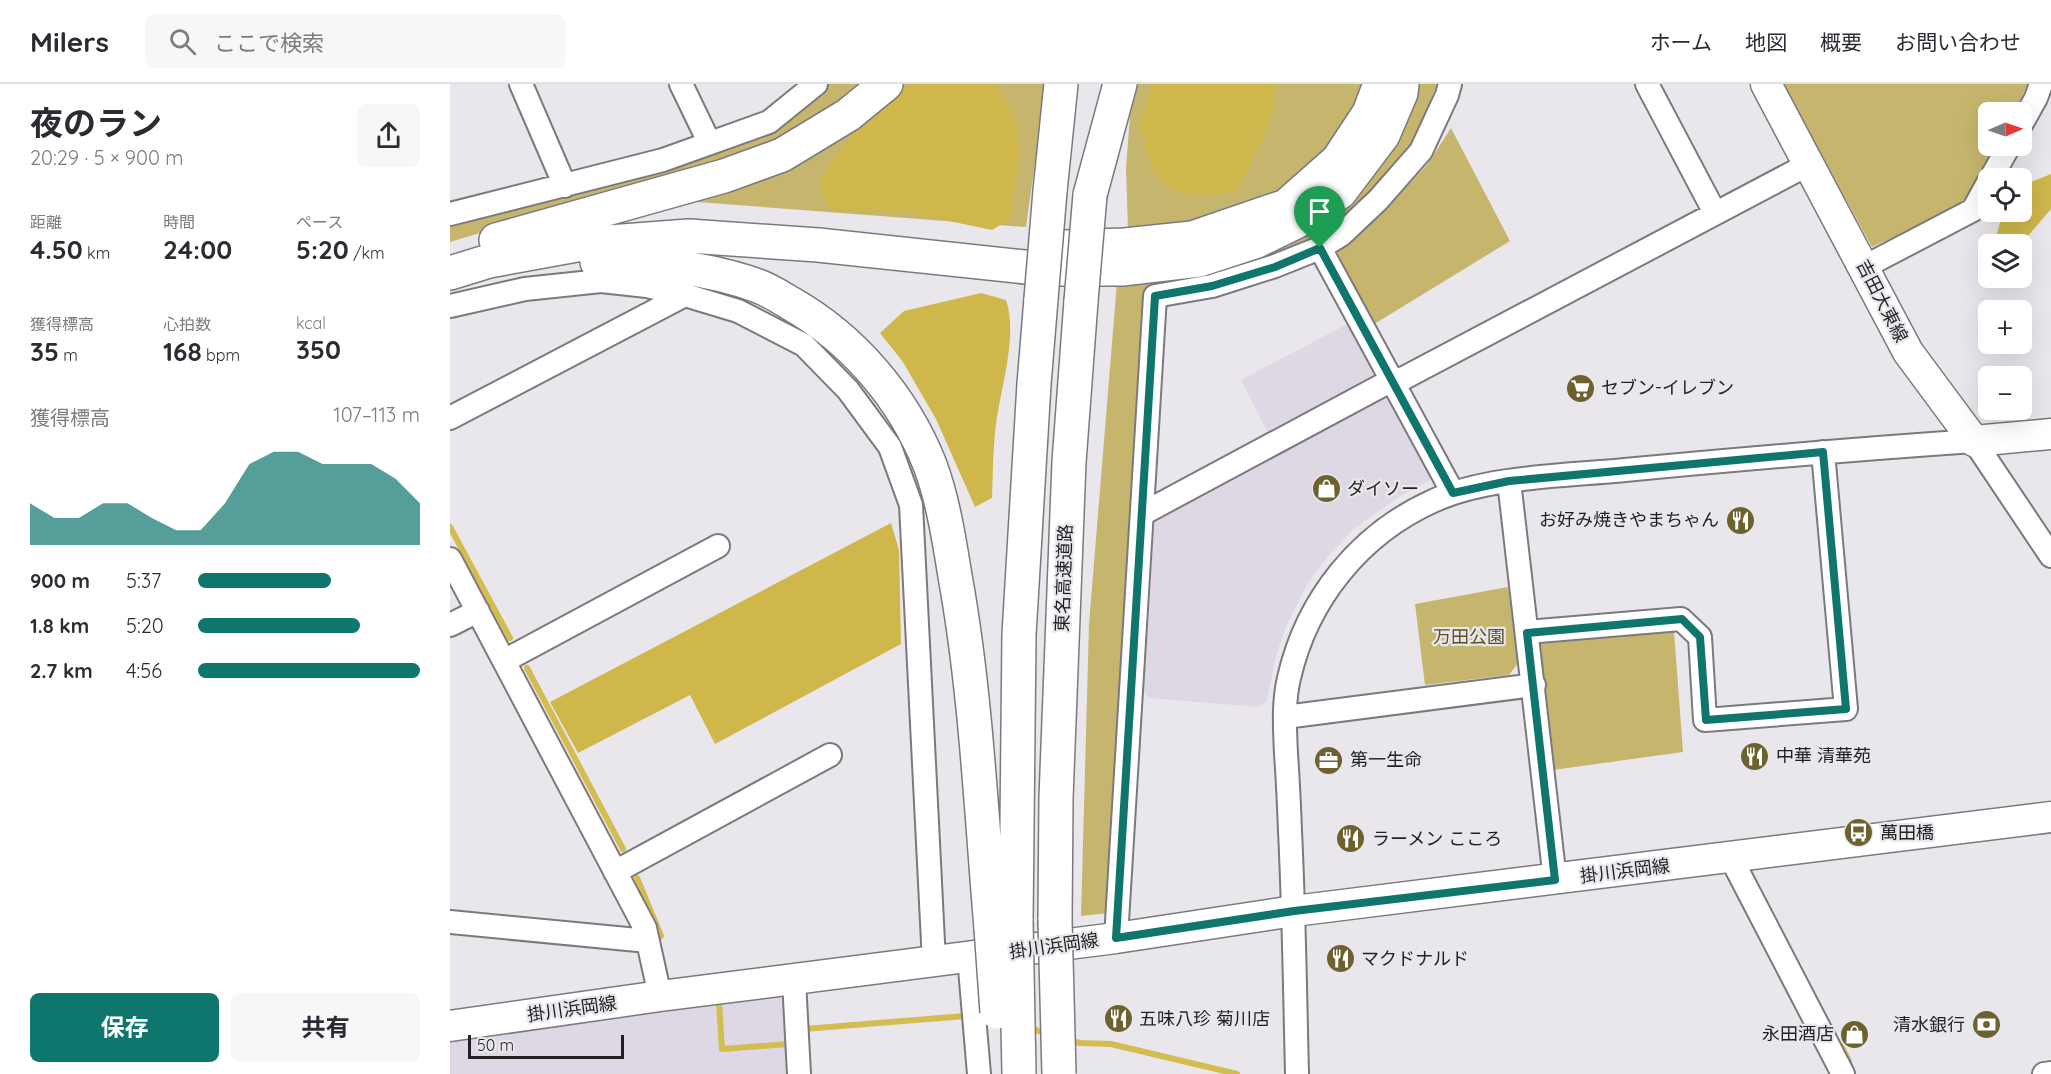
<!DOCTYPE html>
<html lang="ja">
<meta charset="utf-8">
<style>
body{margin:0;font-family:Quicksand,"Noto Sans JP",sans-serif;background:#f7f7f7;color:#2b2b33;height:100vh;display:flex;flex-direction:column;font-size:22px;white-space:nowrap}
*{box-sizing:border-box;margin:0}
p{font-size:20px;color:#7c7c81}
.icon{flex:none;width:33px;height:33px;fill:none;stroke:currentColor;stroke-width:2;stroke-linecap:round;stroke-linejoin:round}
.map{position:relative;flex:1;overflow:hidden}
.panel{display:flex;flex-direction:column;background:#fff;width:450px}
.panel>*{flex:none}
.needle{width:39px;rotate:88deg}
.buttons{position:absolute;left:1528px;top:18px;display:grid;gap:12px}
.buttons a{display:grid;place-items:center;width:54px;height:54px;border-radius:9px;background:#fff;box-shadow:0 6px 24px #0002;font-size:30px}
.scale{position:absolute;left:18px;bottom:15px;width:156px;box-sizing:border-box;padding-left:6px;border:3px solid #201f21;border-top:0;font-size:16px;line-height:21px;white-space:nowrap;color:#201f21;-webkit-text-stroke:4px #e9e7ec;paint-order:stroke}
.pin{position:absolute;display:grid;place-items:center;width:51px;height:51px;color:#fff;margin:-62px -26px;border-radius:50% 50% 50% 0;rotate:-45deg;box-shadow:0 0 6px #0007}
.pin .icon{rotate:45deg}
.round{display:grid;place-items:center;flex:none;width:63px;height:63px;border-radius:9px;background:#f7f7f7}
.overview{display:flex;align-items:center;justify-content:space-between;height:102px;padding:0 30px}
h1{font-size:33px;font-weight:700;line-height:45px}
.stats{display:grid;grid-template-columns:repeat(3,1fr);gap:9px;height:102px;padding:6px 30px}
.stats div{display:grid;align-content:center}
.stats b{font-size:26px;font-weight:700}
.stats small{font-size:16px;font-weight:400}
.stats p{font-size:16px}
.chart{height:168px;padding:12px 30px}
.chart p{display:flex;justify-content:space-between}
.chart svg{width:100%;height:108px;margin-top:6px;fill:#0f766e;opacity:.7}
.cta{display:flex;gap:12px;margin-top:auto;padding:12px 30px}
.cta a{flex:1;height:69px;border-radius:9px;background:#0f766e;color:#fff;font-size:24px;font-weight:700;line-height:69px;text-align:center}
.cta a+a{background:#f7f7f7;color:#2b2b33}
ul{padding:0 30px;list-style:none;font-size:20px}
li{display:grid;grid-template-columns:96px 72px 1fr;align-items:center;height:45px}
li i{height:15px;border-radius:8px;background:#0f766e}
header{display:flex;align-items:center;gap:36px;box-sizing:border-box;height:84px;padding:0 30px;background:#fff;border-bottom:2px solid #e1e1e2}
header strong{font-size:28px}
nav{display:flex;gap:33px;margin-inline-start:auto;font-size:21px}
.search{width:420px;height:54px;background:#f7f7f7;display:flex;align-items:center;gap:15px;box-sizing:border-box;padding:0 21px;border-radius:9px;color:#7c7c81;font-size:22px}
main{display:flex;flex:1;min-height:0}
.map>svg:first-child{display:block}
.built{fill:#ded8e4}
.green{fill:#c6b66d}
.forest{fill:#cfb74b}
.lines{fill:none;stroke-linecap:round;stroke-linejoin:round}
.stream{stroke:#d3bc50;stroke-width:6}
.minor-casing{stroke:#7c797e;stroke-width:26}
.major-casing{stroke:#7c797e;stroke-width:33}
.highway-casing{stroke:#7c797e;stroke-width:36}
.minor{stroke:#fff;stroke-width:22}
.major{stroke:#fff;stroke-width:30}
.highway{stroke:#fff;stroke-width:33}
.highway-bridge-casing{stroke:#7c797e;stroke-width:36;stroke-linecap:butt}
.highway-bridge{stroke:#fff;stroke-width:33}
.route-casing{stroke:#fff;stroke-width:12}
.route{stroke:#0f766e;stroke-width:8}
.labels{text-anchor:middle;stroke-width:4.5;stroke-linejoin:round;paint-order:stroke}
.street-label{font-size:18px;fill:#201f21;stroke:#e9e7ec}
.poi-label{font-size:18px;fill:#201f21;stroke:#e9e7ec;text-anchor:start}
.park-label{font-size:18px;fill:#594f23;stroke:#e9e7ec}
</style>
<header>
<strong>Milers</strong>
<div class="search"><svg class="icon" aria-label="search" viewBox="0 0 24 24"><circle cx="10" cy="10" r="6"/><path d="M15 15l6 6"/></svg>ここで検索</div>
<nav><a>ホーム</a><a>地図</a><a>概要</a><a>お問い合わせ</a></nav>
</header>
<main>
<section class="panel">
<div class="overview"><div><h1>夜のラン</h1><p>20:29 · 5 × 900 m</p></div><a class="round"><svg class="icon" aria-label="share" viewBox="0 0 24 24"><path d="M12 15V3M7 8l5-5 5 5M5 13v7h14v-7"/></svg></a></div>
<div class="stats">
<div><p>距離</p><b>4.50<small> km</small></b></div>
<div><p>時間</p><b>24:00</b></div>
<div><p>ペース</p><b>5:20<small> /km</small></b></div>
</div>
<div class="stats">
<div><p>獲得標高</p><b>35<small> m</small></b></div>
<div><p>心拍数</p><b>168<small> bpm</small></b></div>
<div><p>kcal</p><b>350</b></div>
</div>
<div class="chart"><p><span>獲得標高</span>107–113 m</p>
<svg viewBox="0 0 160 44" preserveAspectRatio="none"><path d="M0 44V27L10 33L20 33L30 27L40 27L50 33L60 38L70 38L80 27L90 11L100 6L110 6L120 11L130 11L140 11L150 17L160 27V44z"/></svg>
</div>
<ul>
<li><b>900 m</b>5:37<i style="width:60%"></i></li>
<li><b>1.8 km</b>5:20<i style="width:73%"></i></li>
<li><b>2.7 km</b>4:56<i style="width:100%"></i></li>
</ul>
<div class="cta"><a>保存</a><a>共有</a></div>
</section>
<div class="map">
<svg width="1601" height="990" viewBox="0 0 1601 990">
<rect width="100%" height="100%" fill="#e9e7ec"/>
<path class="built" d="M 899,239 L 925,286 L 922,296 L 819,351 L 791,296 Z
M 933,311 L 942,313 L 982,388 L 979,397 L 947,414 L 905,444 L 881,469 L 868,485 L 857,501 L 836,542 L 826,572 L 817,616 L 809,623 L 699,614 L 693,607 L 699,532 L 704,437 L 709,432 Z
M 328,911 L 335,917 L 341,990 L 0,990 L 0,955 Z"/>
<path class="green" d="M 371,0 L 409,0 L 378,25 L 301,68 L 0,158 L 0,130 L 300,44 Z
M 440,0 L 596,0 L 576,143 L 234,117 Z
M 688,0 L 918,0 L 903,41 L 822,117 L 732,139 L 678,145 L 676,84 L 680,32 Z
M 966,0 L 987,0 L 961,66 L 912,126 L 845,170 L 693,210 L 658,829 L 631,832 L 639,540 L 667,198 L 729,193 L 839,162 L 903,116 L 960,33 Z
M 1333,0 L 1578,0 L 1564,28 L 1539,28 L 1539,62 L 1546,62 C 1537,77 1530,95 1519,110 C 1505,129 1445,152 1422,163 Z
M 1001,44 L 1060,157 L 921,242 L 887,167 L 927,134 L 977,81 Z
M 1058,503 L 1068,579 L 1059,591 L 975,601 L 965,520 Z
M 1224,547 L 1233,668 L 1103,686 L 1088,560 Z"/>
<path class="forest" d="M 463,0 L 546,0 L 565,33 L 570,66 L 560,135 L 542,146 L 456,128 L 379,126 L 369,98 L 418,27 Z
M 702,0 L 826,0 C 825,37 803,76 786,108 L 741,112 L 718,104 L 703,86 L 689,40 Z
M 1601,90 L 1601,125 L 1571,160 L 1544,160 L 1553,128 L 1572,128 L 1572,102 Z
M 531,209 L 556,216 C 568,251 551,303 546,340 C 543,364 543,389 542,414 L 525,423 L 486,335 L 453,278 L 430,249 L 454,227 Z
M 441,439 L 449,466 L 451,560 L 265,660 L 240,611 L 128,669 L 100,618 Z"/>
<g class="lines">
<path class="stream" d="M 0,443 L 60,554
M 77,584 L 173,765
M 187,794 L 211,852
M 269,919 L 272,965 L 338,960
M 578,943 L 599,951
M 354,945 L 515,932
M 618,956 L 630,959 L 661,960 L 787,990
M 1391,962 L 1399,977"/>
<defs>
<path id="minor" d="M 71,0 L 115,102
M 231,0 L 259,58
M 1197,0 L 1265,129
M 1572,39 L 1586,14 L 1591,0
M 1541,94 L 1559,62
M 0,130 L 213,76 L 319,38 L 366,0
M 870,164 L 1003,409
M 1414,183 L 1523,126 L 1539,97
M 0,222 L 75,205 L 151,197 L 197,202 L 235,211 L 288,227 L 354,261 L 398,306 L 440,363 L 461,421 L 484,878
M 0,334 L 235,211
M 1059,397 L 1105,796
M 692,430 L 942,296 L 954,294 L 1359,80
M 0,475 L 195,844 L 210,912
M 0,541 L 28,527
M 1077,548 L 1231,535 L 1250,553 L 1255,636 L 1396,625 L 1373,368
M 54,577 L 268,462
M 835,633 L 1084,601
M 1281,774 L 1393,990
M 165,788 L 380,671
M 0,838 L 198,857
M 666,854 L 705,212 L 762,202 L 825,182 L 870,164 L 891,151 L 928,116 L 971,67 L 997,11 L 1000,0
M 519,873 L 529,990
M 344,896 L 349,990
M 847,990 C 845,909 844,828 840,747 C 839,722 838,696 836,670 C 835,645 833,619 839,594 C 857,515 910,450 983,417 C 1038,392 1115,392 1175,386 C 1291,375 1407,365 1524,357 L 1601,472
M 1594,990 L 1601,989"/>
<path id="major" d="M 1316,0 L 1458,268 L 1524,357 L 1601,350
M 0,942 L 210,912 L 666,854 L 844,827 L 1601,733"/>
<path id="highway" d="M 600,107 L 611,0
M 640,111 L 670,0
M 46,156 L 274,92 L 332,71 L 398,31 L 436,0
M 613,163 L 675,161 L 742,154 L 836,122 L 888,76 L 919,29 L 930,0
M 147,178 C 202,179 256,183 308,202 C 319,206 330,213 340,219 C 403,255 453,313 480,381 C 493,416 499,455 505,492 C 526,608 531,727 541,844
M 0,189 L 39,177 L 132,160 L 239,152 L 368,161 L 594,185 L 672,185 L 749,176 L 807,157 L 850,136 L 890,108 L 933,51 L 951,9 L 952,0
M 605,836 L 606,714 L 619,378 L 631,217
M 566,837 L 569,551 L 584,300 L 591,215"/>
</defs>
<use href="#minor" class="minor-casing"/>
<use href="#major" class="major-casing"/>
<use href="#highway" class="highway-casing"/>
<use href="#minor" class="minor"/>
<use href="#major" class="major"/>
<use href="#highway" class="highway"/>
<defs>
<path id="highway-bridge" d="M 591,215 L 600,107
M 631,217 L 640,111
M 605,836 L 609,990
M 566,837 L 569,990
M 541,844 L 547,928"/>
</defs>
<use href="#highway-bridge" class="highway-bridge-casing"/>
<use href="#highway-bridge" class="highway-bridge"/>
</g>
<g class="lines">
<defs>
<path id="route" d="M 870,164 L 1003,409 L 1059,397 L 1373,368 L 1396,625 L 1256,636 L 1250,553 L 1232,535 L 1077,549 L 1105,796 L 844,827 L 666,854 L 705,212 L 762,202 L 825,183 Z"/>
</defs>
<use href="#route" class="route-casing"/>
<use href="#route" class="route"/>
</g>
<defs>
<symbol id="supermarket-disc" viewBox="-11 -11 22 22"><circle r="9.5" fill="#6d622f" stroke="#e9e7ec"/><path d="M-6-5.5h2.5l.6 2H6L4.5 2H-2.5L-4.4-4H-6ZM-1.5 3.2a1.3 1.3 0 1 0 .1 0ZM3 3.2a1.3 1.3 0 1 0 .1 0Z" fill="#fff"/></symbol>
<symbol id="shop-disc" viewBox="-11 -11 22 22"><circle r="9.5" fill="#6d622f" stroke="#e9e7ec"/><path d="M-5-2.5h2.3a2.7 3.5 0 0 1 5.4 0H5L5.5 6h-11ZM-1.5-2.5h3a1.5 2.3 0 0 0-3 0Z" fill="#fff"/></symbol>
<symbol id="restaurant-disc" viewBox="-11 -11 22 22"><circle r="9.5" fill="#6d622f" stroke="#e9e7ec"/><path d="M-5-6h1v4h1v-4h1v4h1v-4h1v5L-1.5 .5V6h-2V.5L-5-1ZM5-6V6H3V1.5H1.5Q1.5-4 5-6Z" fill="#fff"/></symbol>
<symbol id="office-disc" viewBox="-11 -11 22 22"><circle r="9.5" fill="#6d622f" stroke="#e9e7ec"/><path d="M-6-3h4V-5.5h4V-3h4V5H-6ZM-1-4.5V-3h2v-1.5ZM-6 0V1H6V0Z" fill="#fff"/></symbol>
<symbol id="bus-disc" viewBox="-11 -11 22 22"><circle r="9.5" fill="#6d622f" stroke="#e9e7ec"/><path d="M-5-6H5V4H4V6H2V4H-2V6H-4V4H-5ZM-3.5-4V0h7V-4ZM-3.5 1.2v1.5H-2V1.2ZM2 1.2v1.5H3.5V1.2Z" fill="#fff"/></symbol>
<symbol id="bank-disc" viewBox="-11 -11 22 22"><circle r="9.5" fill="#6d622f" stroke="#e9e7ec"/><path d="M-6-4H6V4H-6ZM0-2.3a2.3 2.3 0 1 0 0 4.6a2.3 2.3 0 1 0 0-4.6Z" fill="#fff"/></symbol>
</defs>
<g fill-rule="evenodd">
<use href="#supermarket-disc" x="1114" y="288" width="33" height="33"/>
<use href="#shop-disc" x="860" y="388" width="33" height="33"/>
<use href="#restaurant-disc" x="1274" y="420" width="33" height="33"/>
<use href="#restaurant-disc" x="1288" y="656" width="33" height="33"/>
<use href="#office-disc" x="862" y="660" width="33" height="33"/>
<use href="#bus-disc" x="1392" y="732" width="33" height="33"/>
<use href="#restaurant-disc" x="884" y="738" width="33" height="33"/>
<use href="#restaurant-disc" x="874" y="858" width="33" height="33"/>
<use href="#restaurant-disc" x="652" y="918" width="33" height="33"/>
<use href="#bank-disc" x="1520" y="924" width="33" height="33"/>
<use href="#shop-disc" x="1388" y="934" width="33" height="33"/>
</g>
<g class="labels">
<g class="street-label">
<text transform="translate(1432 217) rotate(63)" y="6">吉田大東線</text>
<text transform="translate(614 494) rotate(-88)" y="6">東名高速道路</text>
<text transform="translate(1175 787) rotate(-7)" y="6">掛川浜岡線</text>
<text transform="translate(604 862) rotate(-8)" y="6">掛川浜岡線</text>
<text transform="translate(122 925) rotate(-8)" y="6">掛川浜岡線</text>
</g>
<g class="poi-label">
<text x="1151" y="310">セブン-イレブン</text>
<text x="897" y="411">ダイソー</text>
<text x="1269" y="442" text-anchor="end">お好み焼きやまちゃん</text>
<text x="1326" y="678">中華 清華苑</text>
<text x="900" y="682">第一生命</text>
<text x="1430" y="755">萬田橋</text>
<text x="922" y="761">ラーメン こころ</text>
<text x="911" y="881">マクドナルド</text>
<text x="689" y="941">五味八珍 菊川店</text>
<text x="1515" y="947" text-anchor="end">清水銀行</text>
<text x="1384" y="956" text-anchor="end">永田酒店</text>
</g>
<g class="park-label">
<text x="1019" y="559">万田公園</text>
</g>
</g>
</svg>
<div class="buttons">
<a><svg class="needle" viewBox="-14 -14 28 28"><path d="M0-13l5 13h-10z" fill="#e53935"/><path d="M0 13l5-13h-10z" fill="#7c7c81"/></svg></a>
<a><svg class="icon" aria-label="locate" viewBox="0 0 24 24"><circle cx="12" cy="12" r="6"/><path d="M12 2v4M12 18v4M2 12h4M18 12h4"/></svg></a>
<a><svg class="icon" aria-label="layers" viewBox="0 0 24 24"><path d="M12 4l9 5-9 5-9-5zM3 14l9 5 9-5"/></svg></a>
<a>+</a>
<a>−</a>
</div>
<div class="scale">50 m</div>
<div class="pin" style="left:870px;top:164px;background:#1e9e55"><svg class="icon" aria-label="arrive" viewBox="0 0 24 24"><path d="M6 21V4h12l-3 4 3 4H6"/></svg></div>
</div>
</main>
